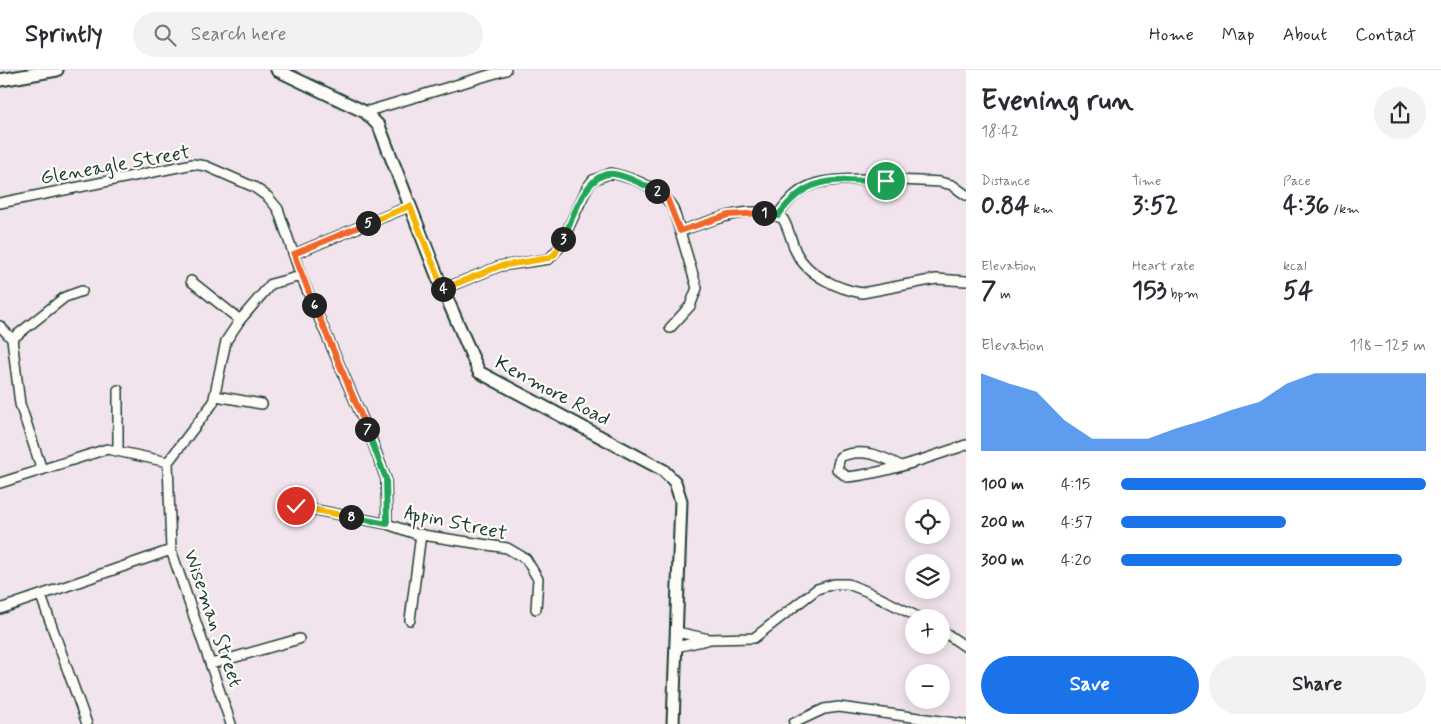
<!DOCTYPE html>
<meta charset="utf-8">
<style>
body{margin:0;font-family:Mynerve,sans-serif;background:#f2f2f3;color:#2b2b33;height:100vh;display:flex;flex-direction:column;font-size:19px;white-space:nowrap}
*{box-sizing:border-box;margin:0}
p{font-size:16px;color:#7c7c81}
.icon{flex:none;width:28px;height:28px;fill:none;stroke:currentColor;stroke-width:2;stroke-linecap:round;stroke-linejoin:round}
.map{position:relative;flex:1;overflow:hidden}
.sheet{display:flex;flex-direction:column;background:#fff;width:475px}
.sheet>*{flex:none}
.fabs{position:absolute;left:905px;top:429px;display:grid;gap:10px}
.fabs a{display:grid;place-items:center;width:45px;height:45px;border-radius:50%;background:#fff;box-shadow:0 2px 12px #0003;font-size:25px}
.pin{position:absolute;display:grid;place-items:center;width:42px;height:42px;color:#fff;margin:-21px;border:2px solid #fff;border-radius:50%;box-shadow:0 1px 5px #0007}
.km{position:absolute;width:25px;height:25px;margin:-12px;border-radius:50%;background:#222;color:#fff;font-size:14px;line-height:25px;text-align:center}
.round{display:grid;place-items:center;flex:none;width:52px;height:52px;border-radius:26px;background:#f2f2f3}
.headline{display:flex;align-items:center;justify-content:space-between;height:85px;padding:0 15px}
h1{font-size:28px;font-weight:800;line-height:38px}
.metrics{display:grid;grid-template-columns:repeat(3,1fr);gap:8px;height:85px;padding:5px 15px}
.metrics div{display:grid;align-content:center}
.metrics b{font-size:25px;font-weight:800}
.metrics small{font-size:14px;font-weight:400}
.metrics p{font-size:14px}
.chart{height:140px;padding:10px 15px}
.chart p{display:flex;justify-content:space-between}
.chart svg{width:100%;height:90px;margin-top:5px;fill:#1a73e8;opacity:.7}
.action{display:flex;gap:10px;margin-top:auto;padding:10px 15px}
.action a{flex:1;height:58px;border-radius:30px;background:#1a73e8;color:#fff;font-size:20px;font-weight:800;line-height:58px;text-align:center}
.action a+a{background:#f2f2f3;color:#2b2b33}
ul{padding:0 15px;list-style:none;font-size:16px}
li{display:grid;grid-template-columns:80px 60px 1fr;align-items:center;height:38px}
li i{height:12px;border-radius:6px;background:#1a73e8}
header{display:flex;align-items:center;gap:30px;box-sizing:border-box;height:70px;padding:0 25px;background:#fff;border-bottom:1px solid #e1e1e2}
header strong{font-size:24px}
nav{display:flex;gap:28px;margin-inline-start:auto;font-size:18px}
.search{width:350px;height:45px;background:#f2f2f3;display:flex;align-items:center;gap:12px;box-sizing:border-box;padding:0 18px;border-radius:28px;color:#7c7c81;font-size:19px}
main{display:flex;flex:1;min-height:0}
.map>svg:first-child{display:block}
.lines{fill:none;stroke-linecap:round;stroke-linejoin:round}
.minor-casing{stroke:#1f3d34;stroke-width:12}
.tertiary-casing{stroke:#1f3d34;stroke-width:15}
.minor{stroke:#fdfcf7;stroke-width:9}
.tertiary{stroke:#fdfcf7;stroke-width:11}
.split-1-casing{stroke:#fff;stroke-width:10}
.split-2-casing{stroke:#fff;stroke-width:10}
.split-3-casing{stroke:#fff;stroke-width:10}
.split-4-casing{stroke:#fff;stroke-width:10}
.split-5-casing{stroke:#fff;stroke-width:10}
.split-6-casing{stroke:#fff;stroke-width:10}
.split-7-casing{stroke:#fff;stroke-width:10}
.split-8-casing{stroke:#fff;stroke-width:10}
.split-9-casing{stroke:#fff;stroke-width:10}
.split-1{stroke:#22a559;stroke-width:6}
.split-2{stroke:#f0652b;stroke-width:6}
.split-3{stroke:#22a559;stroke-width:6}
.split-4{stroke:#f5b400;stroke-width:6}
.split-5{stroke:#f5b400;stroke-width:6}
.split-6{stroke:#f0652b;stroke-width:6}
.split-7{stroke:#f0652b;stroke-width:6}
.split-8{stroke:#22a559;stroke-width:6}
.split-9{stroke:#f5b400;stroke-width:6}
.labels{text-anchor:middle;stroke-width:4.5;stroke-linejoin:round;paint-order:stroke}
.street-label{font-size:20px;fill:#1f3d34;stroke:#fdfcf7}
</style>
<header>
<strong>Sprintly</strong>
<div class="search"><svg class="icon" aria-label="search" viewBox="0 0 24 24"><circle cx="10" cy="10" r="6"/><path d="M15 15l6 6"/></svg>Search here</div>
<nav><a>Home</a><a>Map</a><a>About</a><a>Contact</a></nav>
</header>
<main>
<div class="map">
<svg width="966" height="654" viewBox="0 0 966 654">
<rect width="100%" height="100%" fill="#f1e4ec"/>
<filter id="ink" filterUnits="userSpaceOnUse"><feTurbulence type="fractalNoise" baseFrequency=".02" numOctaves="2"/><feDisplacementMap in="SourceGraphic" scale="10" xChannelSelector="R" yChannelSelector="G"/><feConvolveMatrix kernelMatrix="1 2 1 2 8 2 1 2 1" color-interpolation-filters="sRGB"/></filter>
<g filter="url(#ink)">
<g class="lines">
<defs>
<path id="minor" d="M 365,42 L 506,0
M 0,133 L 193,94 L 206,96 L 254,117 L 268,127 L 278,139 L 301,206 L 371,368 L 386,409 L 387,454
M 777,146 C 786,133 797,120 812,115 C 837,105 909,111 940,112 L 952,115 L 966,125
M 680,161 C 708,152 755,131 783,149 C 789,159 791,171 796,182 C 807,205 838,219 862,223 L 936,209 L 966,211
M 294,184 L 410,136
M 191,211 L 240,250
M 443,219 L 500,196 L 549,189 L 559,178 L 587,118 L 593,110 L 611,103 C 633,108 661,118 673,138 L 697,218 L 690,236 L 670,258
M 0,256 L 12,269
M 216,326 L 262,334
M 118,380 L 118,320
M 168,392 L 171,480 L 231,654
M 168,392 L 213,333 L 226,271 L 240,250 L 271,214 L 301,206
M 901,396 C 882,386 861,377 840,387 L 837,399 L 847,407 C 888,403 927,388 966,375
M 42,400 L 20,334 L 12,269 L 65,227 L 82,221
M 0,413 L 107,379 L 168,392
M 296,436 L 387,454 L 416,464 L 507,478 L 526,489 L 538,509 L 536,539
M 41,526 L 87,654
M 0,539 L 171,480
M 410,550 L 421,464
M 941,560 L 966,577
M 677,562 L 709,569 L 754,568 L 817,519 L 834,514 L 848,514 L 866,521 L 920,548
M 676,577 L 707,570
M 211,594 L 299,569
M 794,653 L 824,639 L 839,637 L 963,654"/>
<path id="tertiary" d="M 277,0 L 365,42 L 379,56 L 438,208 L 479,302 L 663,400 L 675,412 L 681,431 L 673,654
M 0,10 L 57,0"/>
</defs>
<use href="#minor" class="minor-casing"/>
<use href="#tertiary" class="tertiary-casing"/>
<use href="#minor" class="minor"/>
<use href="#tertiary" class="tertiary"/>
</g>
</g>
<g class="lines" filter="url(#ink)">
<defs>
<path id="split-1" d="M 764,143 L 778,146 C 809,102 838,111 886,111"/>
<path id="split-2" d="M 657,121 L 667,128 L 680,161 L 728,145 L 764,143"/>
<path id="split-3" d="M 563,169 C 573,149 586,100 614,104 C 628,106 643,115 657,121"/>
<path id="split-4" d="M 443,219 L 500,196 L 549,188 L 555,184 L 563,169"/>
<path id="split-5" d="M 368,153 L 410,136 L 443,219"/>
<path id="split-6" d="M 314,235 L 294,184 L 368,153"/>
<path id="split-7" d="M 314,235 L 367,359"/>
<path id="split-8" d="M 351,447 L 387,454 L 386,409 L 367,359"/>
<path id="split-9" d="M 296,436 L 351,447"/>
</defs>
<use href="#split-1" class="split-1-casing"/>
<use href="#split-2" class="split-2-casing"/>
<use href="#split-3" class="split-3-casing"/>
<use href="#split-4" class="split-4-casing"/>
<use href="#split-5" class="split-5-casing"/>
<use href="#split-6" class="split-6-casing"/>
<use href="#split-7" class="split-7-casing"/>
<use href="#split-8" class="split-8-casing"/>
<use href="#split-9" class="split-9-casing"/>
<use href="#split-1" class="split-1"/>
<use href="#split-2" class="split-2"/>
<use href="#split-3" class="split-3"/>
<use href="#split-4" class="split-4"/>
<use href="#split-5" class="split-5"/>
<use href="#split-6" class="split-6"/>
<use href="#split-7" class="split-7"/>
<use href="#split-8" class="split-8"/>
<use href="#split-9" class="split-9"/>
</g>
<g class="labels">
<g class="street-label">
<text transform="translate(115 94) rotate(-10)" y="7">Gleneagle Street</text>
<text transform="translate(553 320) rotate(28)" y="7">Kenmore Road</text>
<text transform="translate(456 452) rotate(12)" y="7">Appin Street</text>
<text transform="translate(214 548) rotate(71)" y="7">Wiseman Street</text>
</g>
</g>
</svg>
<div class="fabs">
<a><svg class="icon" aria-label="locate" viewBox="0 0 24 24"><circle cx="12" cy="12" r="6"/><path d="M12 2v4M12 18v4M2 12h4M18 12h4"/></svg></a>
<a><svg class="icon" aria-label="layers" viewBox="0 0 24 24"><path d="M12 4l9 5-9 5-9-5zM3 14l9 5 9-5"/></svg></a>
<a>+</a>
<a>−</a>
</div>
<div class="pin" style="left:886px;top:111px;background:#1e9e55"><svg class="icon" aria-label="arrive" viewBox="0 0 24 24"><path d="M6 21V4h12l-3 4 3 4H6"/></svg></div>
<div class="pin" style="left:296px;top:436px;background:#d93025"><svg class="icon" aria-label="check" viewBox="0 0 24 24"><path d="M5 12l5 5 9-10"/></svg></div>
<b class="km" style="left:764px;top:143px">1</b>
<b class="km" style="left:657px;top:121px">2</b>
<b class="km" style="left:563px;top:169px">3</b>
<b class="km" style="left:443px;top:219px">4</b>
<b class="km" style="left:368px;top:153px">5</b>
<b class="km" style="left:314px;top:235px">6</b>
<b class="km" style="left:367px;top:359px">7</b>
<b class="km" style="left:351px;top:447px">8</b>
</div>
<section class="sheet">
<div class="headline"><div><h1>Evening run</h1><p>18:42</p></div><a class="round"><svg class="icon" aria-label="share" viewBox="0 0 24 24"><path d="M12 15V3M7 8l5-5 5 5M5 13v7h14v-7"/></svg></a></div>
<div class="metrics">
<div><p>Distance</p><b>0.84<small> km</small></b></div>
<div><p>Time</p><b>3:52</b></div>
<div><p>Pace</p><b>4:36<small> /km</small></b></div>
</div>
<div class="metrics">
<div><p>Elevation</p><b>7<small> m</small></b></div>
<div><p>Heart rate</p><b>153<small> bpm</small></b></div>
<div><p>kcal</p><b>54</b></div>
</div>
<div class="chart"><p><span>Elevation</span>118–125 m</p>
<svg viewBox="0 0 160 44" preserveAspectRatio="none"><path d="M0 44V6L10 11L20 15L30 29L40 38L50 38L60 38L70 33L80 29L90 24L100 20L110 11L120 6L130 6L140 6L150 6L160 6V44z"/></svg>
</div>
<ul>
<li><b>100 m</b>4:15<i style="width:100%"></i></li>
<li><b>200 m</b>4:57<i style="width:54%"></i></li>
<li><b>300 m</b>4:20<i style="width:92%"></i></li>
</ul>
<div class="action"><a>Save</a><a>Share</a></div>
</section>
</main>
